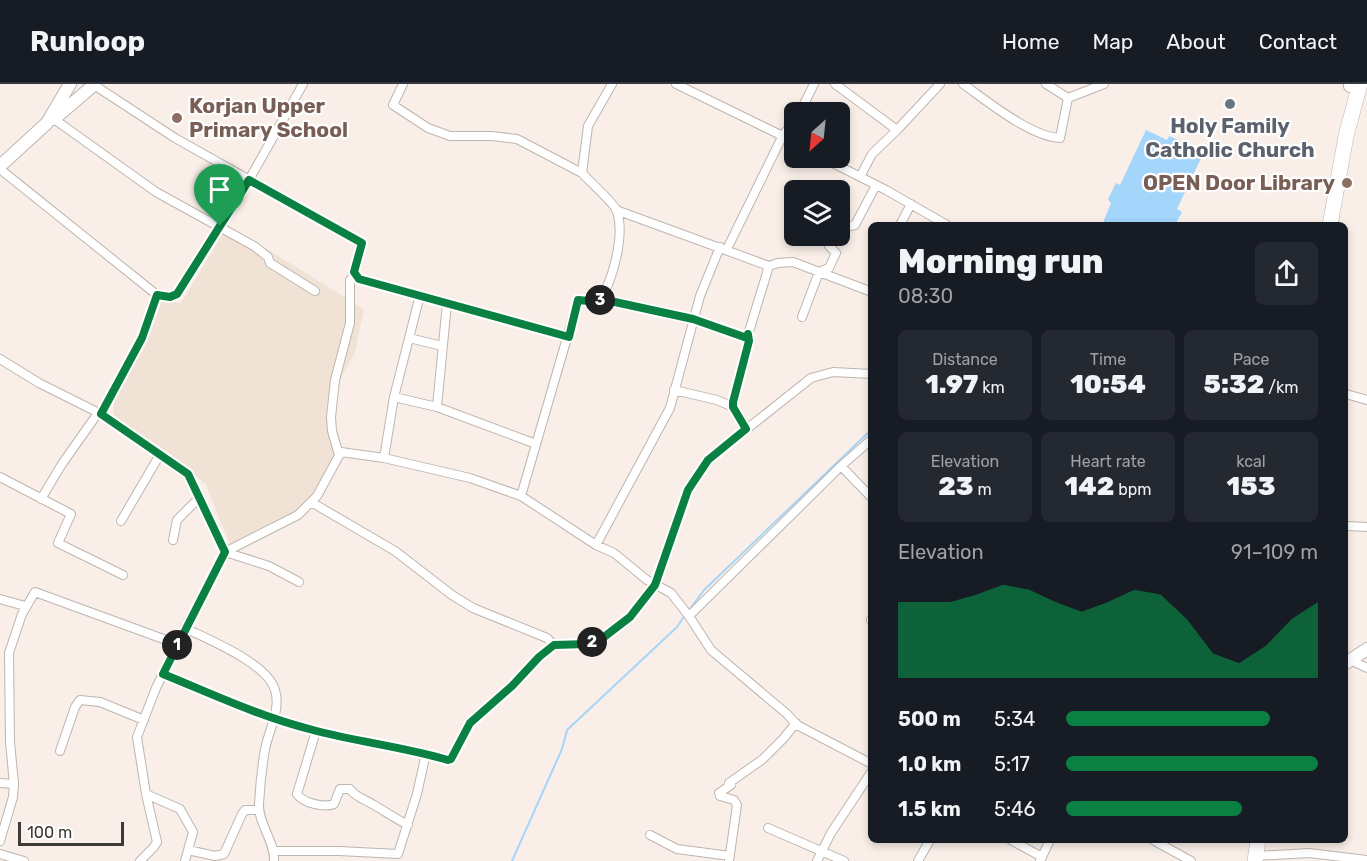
<!DOCTYPE html>
<meta charset="utf-8">
<style>
body{margin:0;font-family:Rubik,sans-serif;background:#242831;color:#f1f3f6;height:100vh;display:flex;flex-direction:column;font-size:22px;white-space:nowrap}
*{box-sizing:border-box;margin:0}
p{font-size:20px;color:#9ea1a6}
.icon{flex:none;width:33px;height:33px;fill:none;stroke:currentColor;stroke-width:2;stroke-linecap:round;stroke-linejoin:round}
.map{position:relative;flex:1;overflow:hidden}
.sheet{position:absolute;left:868px;top:138px;width:480px;height:621px;display:flex;flex-direction:column;background:#171b24;border-radius:9px;box-shadow:0 3px 9px #0003}
.sheet>*{flex:none}
.needle{width:39px;rotate:207deg}
.controls{position:absolute;left:784px;top:18px;display:grid;gap:12px}
.controls a{display:grid;place-items:center;width:66px;height:66px;border-radius:9px;background:#171b24;box-shadow:0 3px 9px #0003;font-size:30px}
.scale{position:absolute;left:18px;bottom:15px;width:106px;box-sizing:border-box;padding-left:6px;border:3px solid #3d3937;border-top:0;font-size:16px;line-height:21px;white-space:nowrap;color:#3d3937;-webkit-text-stroke:4px #fefefe;paint-order:stroke}
.pin{position:absolute;display:grid;place-items:center;width:51px;height:51px;color:#fff;margin:-62px -26px;border-radius:50% 50% 50% 0;rotate:-45deg;box-shadow:0 0 6px #0007}
.pin .icon{rotate:45deg}
.km{position:absolute;width:30px;height:30px;margin:-15px;border-radius:50%;background:#222;color:#fff;font-size:16px;line-height:30px;text-align:center}
.round{display:grid;place-items:center;flex:none;width:63px;height:63px;border-radius:9px;background:#242831}
.head{display:flex;align-items:center;justify-content:space-between;height:102px;padding:0 30px}
h1{font-size:33px;font-weight:800;line-height:45px}
.figures{display:grid;grid-template-columns:repeat(3,1fr);gap:9px;height:102px;padding:6px 30px}
.figures div{display:grid;align-content:center;border-radius:9px;background:#242831;text-align:center}
.figures b{font-size:26px;font-weight:800}
.figures small{font-size:16px;font-weight:400}
.figures p{font-size:16px}
.chart{height:168px;padding:12px 30px}
.chart p{display:flex;justify-content:space-between}
.chart svg{width:100%;height:108px;margin-top:6px;fill:#0b8043;opacity:.7}
ul{padding:0 30px;list-style:none;font-size:20px}
li{display:grid;grid-template-columns:96px 72px 1fr;align-items:center;height:45px}
li i{height:15px;border-radius:8px;background:#0b8043}
header{display:flex;align-items:center;gap:36px;box-sizing:border-box;height:84px;padding:0 30px;background:#171b24;border-bottom:2px solid #363941}
header strong{font-size:28px}
nav{display:flex;gap:33px;margin-inline-start:auto;font-size:21px}
.map>svg:first-child{display:block}
.built{fill:#f1e2d6}
.water{fill:#a4d5fb}
.lines{fill:none;stroke-linecap:round;stroke-linejoin:round}
.stream{stroke:#a4d5fb;stroke-width:2}
.street-casing{stroke:#beb5ae;stroke-width:10}
.secondary-casing{stroke:#beb5ae;stroke-width:14}
.highway-casing{stroke:#beb5ae;stroke-width:16}
.street{stroke:#fff;stroke-width:8}
.secondary{stroke:#fff;stroke-width:12}
.highway{stroke:#fff;stroke-width:15}
.route-casing{stroke:#fff;stroke-width:12}
.route{stroke:#0b8043;stroke-width:8}
.worship-dot{fill:#6b7280;stroke:#fefefe;stroke-width:2}
.education-dot{fill:#8d6e63;stroke:#fefefe;stroke-width:2}
.labels{text-anchor:middle;stroke-width:4.5;stroke-linejoin:round;paint-order:stroke}
.education-label{font-size:21px;font-weight:bold;fill:#785e54;stroke:#fefefe;text-anchor:start}
.worship-label{font-size:21px;font-weight:bold;fill:#5b616d;stroke:#fefefe}
</style>
<header>
<strong>Runloop</strong>
<nav><a>Home</a><a>Map</a><a>About</a><a>Contact</a></nav>
</header>
<div class="map">
<svg width="1367" height="777" viewBox="0 0 1367 777">
<rect width="100%" height="100%" fill="#f9efe8"/>
<path class="built" d="M 228,141 L 364,225 L 355,268 L 326,322 L 338,375 L 308,416 L 291,431 L 231,463 L 206,401 L 181,378 L 113,333 L 115,310 L 147,253 L 157,215 L 181,219 Z"/>
<path class="water" d="M 1146,46 L 1167,56 L 1169,52 L 1181,57 L 1179,61 L 1202,72 L 1177,125 L 1182,128 L 1175,141 L 1102,141 L 1111,119 L 1108,115 L 1116,99 L 1120,101 Z"/>
<g class="lines">
<path class="stream" d="M 690,525 L 704,506 L 871,346
M 512,777 L 562,665 L 567,646 L 677,543 L 683,534"/>
<defs>
<path id="street" d="M 403,0 L 393,21 L 428,44 L 450,52 L 492,52 L 517,55 L 582,89
M 676,0 L 795,58
M 835,0 L 897,46 L 940,0
M 963,0 C 987,17 1031,53 1060,54 L 1068,14
M 1046,0 L 1068,14
M 94,1 L 175,54 L 362,159 L 354,188 L 359,195 L 569,253
M 1068,14 L 1104,0
M 800,28 L 814,0
M 54,35 L 156,108 L 254,162 L 268,173 L 270,179 L 315,207
M 823,74 L 886,106 L 947,141
M 0,85 L 157,211 L 170,213 L 177,210 L 249,96 L 303,0
M 860,93 L 872,70 L 897,46
M 616,126 L 769,182 L 778,179 L 793,178 L 872,208
M 900,141 L 911,120
M 840,144 L 855,141 L 876,101
M 727,165 L 783,51 L 795,36
M 601,215 L 693,235 L 747,254 L 769,182
M 802,233 L 819,188 L 829,184 L 836,169 L 829,162 L 832,152
M 409,254 L 442,262
M 0,275 L 39,299 L 101,330 L 188,390 L 225,468 L 185,544 C 209,556 267,579 275,606 C 281,625 269,646 265,665 C 262,683 260,701 259,720 C 258,740 275,757 274,777
M 674,306 L 717,316 L 733,323
M 1346,310 L 1367,316
M 394,313 L 437,323 L 536,360
M 437,323 L 447,219
M 101,330 L 142,254 L 157,211
M 746,345 L 733,323 L 733,318 L 749,257 L 748,250
M 339,371 L 332,347 L 331,333 L 335,296 L 350,239 L 350,196 L 355,193
M 384,374 L 394,313 L 420,211
M 841,382 L 872,414
M 0,393 L 71,430 L 58,459 L 123,491
M 521,412 L 578,216 L 599,218 C 613,196 625,152 617,127 C 614,119 589,97 582,89 L 588,42 L 612,0
M 41,415 L 62,380 L 98,329
M 311,418 L 395,467 L 452,511 L 473,524 L 547,554 L 554,561
M 121,437 L 159,372
M 1346,442 L 1367,443
M 173,456 L 177,436 L 199,414
M 596,461 L 670,324 L 700,212 L 720,163
M 225,468 L 298,431 L 317,412 L 341,368 L 384,374 L 470,394 L 521,412 L 596,461 L 614,469 L 647,496 L 671,509 L 689,532 L 711,566 L 787,630 L 797,641 L 872,680
M 225,468 L 269,482 L 299,498
M 0,515 L 25,522
M 689,532 L 841,382 L 872,355
M 871,536 L 872,536
M 185,544 L 156,604 L 137,653 L 146,710 L 180,725 L 193,748 L 185,777
M 1350,576 L 1367,584
M 163,590 C 212,610 261,633 313,646 C 358,658 404,663 448,676 L 451,675 L 470,639 L 512,602 L 539,573 L 554,561 L 587,560 L 604,553 L 630,533 L 655,500 L 688,406 L 708,376 L 811,294 L 833,288 L 872,290
M 316,647 L 297,710 C 303,719 324,724 334,720 L 340,705 L 350,705 C 356,714 365,715 374,721 C 386,728 396,735 408,741
M 60,667 L 75,623 L 80,616 L 100,618 L 144,636
M 0,699 L 14,700 L 10,658 L 9,569 L 22,530 L 35,508 L 177,560
M 768,744 L 844,777
M 650,751 L 677,765 L 730,772
M 1011,756 L 1042,773
M 1153,756 L 1191,777
M 0,757 L 13,713 L 14,700
M 188,766 L 215,772 L 224,770 L 242,730 L 245,726 L 259,726
M 275,767 L 339,767 L 398,770 L 417,710 L 426,669
M 0,770 L 24,777
M 1255,772 L 1309,769 L 1367,776
M 140,777 L 154,763 L 157,758 L 146,710
M 729,777 L 737,721 L 734,716 L 720,712 L 719,709 L 731,701 L 729,699 L 763,675 L 783,655 L 796,639
M 817,777 L 831,749 L 872,687
M 918,777 L 930,756
M 1040,777 L 1050,756"/>
<path id="secondary" d="M 1350,0 L 1350,2
M 54,35 L 95,0
M 0,82 L 47,39 L 70,0
M 1346,579 L 1367,565"/>
<path id="highway" d="M 1330,141 L 1346,52 L 1360,0
M 1255,777 L 1258,756"/>
</defs>
<use href="#street" class="street-casing"/>
<use href="#secondary" class="secondary-casing"/>
<use href="#highway" class="highway-casing"/>
<use href="#street" class="street"/>
<use href="#secondary" class="secondary"/>
<use href="#highway" class="highway"/>
</g>
<g class="lines">
<defs>
<path id="route" d="M 249,96 L 362,159 L 354,188 L 359,195 L 569,253 L 578,216 L 599,218 L 601,215 L 693,235 L 747,254 L 748,250 L 749,257 L 733,318 L 733,323 L 746,345 L 708,376 L 688,406 L 655,501 L 630,533 L 604,553 L 587,560 L 554,561 L 539,573 L 512,602 L 470,639 L 451,675 L 448,676 C 404,663 358,658 313,646 C 261,633 212,610 163,590 L 225,468 L 188,390 L 101,330 L 142,254 L 157,211 L 170,213 L 177,210 Z"/>
</defs>
<use href="#route" class="route-casing"/>
<use href="#route" class="route"/>
</g>
<circle class="worship-dot" cx="1230" cy="20" r="6"/>
<g class="education-dot">
<circle cx="177" cy="34" r="6"/>
<circle cx="1347" cy="99" r="6"/>
</g>
<g class="labels">
<g class="education-label">
<text x="189" y="29">Korjan Upper<tspan x="189" dy="24">Primary School</tspan></text>
<text x="1335" y="106" text-anchor="end">OPEN Door Library</text>
</g>
<g class="worship-label">
<text x="1230" y="49">Holy Family<tspan x="1230" dy="24">Catholic Church</tspan></text>
</g>
</g>
</svg>
<div class="controls">
<a><svg class="needle" viewBox="-14 -14 28 28"><path d="M0-13l5 13h-10z" fill="#e53935"/><path d="M0 13l5-13h-10z" fill="#9ea1a6"/></svg></a>
<a><svg class="icon" aria-label="layers" viewBox="0 0 24 24"><path d="M12 4l9 5-9 5-9-5zM3 14l9 5 9-5"/></svg></a>
</div>
<div class="scale">100 m</div>
<div class="pin" style="left:220px;top:142px;background:#1e9e55"><svg class="icon" aria-label="arrive" viewBox="0 0 24 24"><path d="M6 21V4h12l-3 4 3 4H6"/></svg></div>
<b class="km" style="left:177px;top:561px">1</b>
<b class="km" style="left:592px;top:558px">2</b>
<b class="km" style="left:600px;top:216px">3</b>
<section class="sheet">
<div class="head"><div><h1>Morning run</h1><p>08:30</p></div><a class="round"><svg class="icon" aria-label="share" viewBox="0 0 24 24"><path d="M12 15V3M7 8l5-5 5 5M5 13v7h14v-7"/></svg></a></div>
<div class="figures">
<div><p>Distance</p><b>1.97<small> km</small></b></div>
<div><p>Time</p><b>10:54</b></div>
<div><p>Pace</p><b>5:32<small> /km</small></b></div>
</div>
<div class="figures">
<div><p>Elevation</p><b>23<small> m</small></b></div>
<div><p>Heart rate</p><b>142<small> bpm</small></b></div>
<div><p>kcal</p><b>153</b></div>
</div>
<div class="chart"><p><span>Elevation</span>91–109 m</p>
<svg viewBox="0 0 160 44" preserveAspectRatio="none"><path d="M0 44V13L10 13L20 13L30 10L40 6L50 8L60 13L70 17L80 13L90 8L100 10L110 20L120 34L130 38L140 31L150 20L160 13V44z"/></svg>
</div>
<ul>
<li><b>500 m</b>5:34<i style="width:81%"></i></li>
<li><b>1.0 km</b>5:17<i style="width:100%"></i></li>
<li><b>1.5 km</b>5:46<i style="width:70%"></i></li>
</ul>
</section>
</div>
